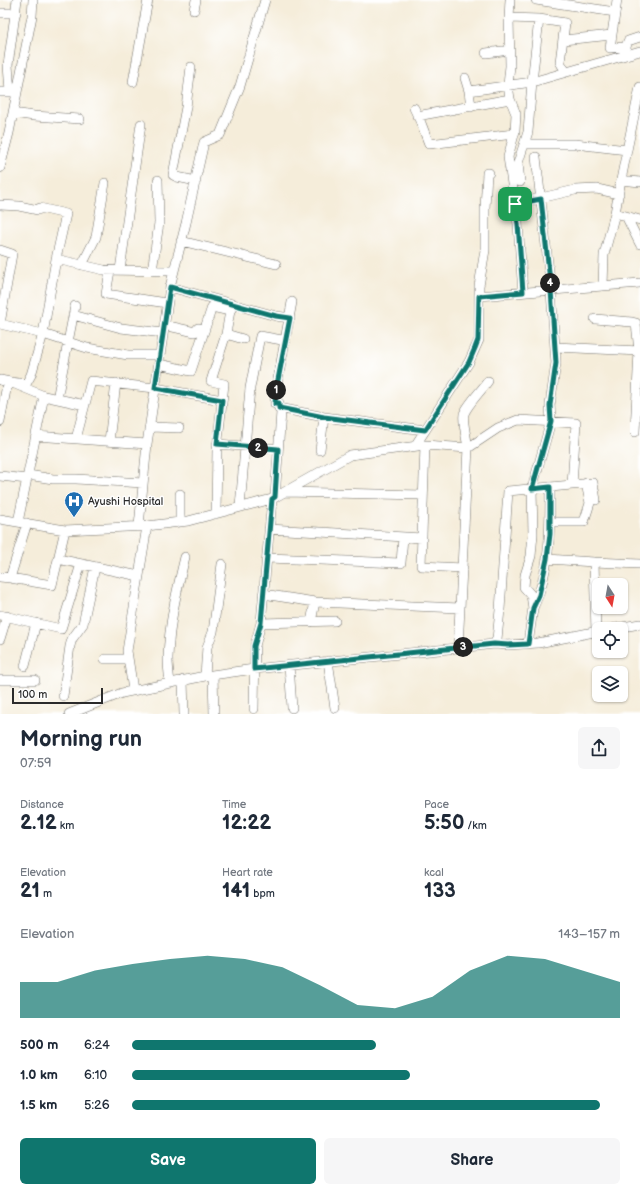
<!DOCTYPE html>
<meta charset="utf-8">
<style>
body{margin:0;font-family:"Balsamiq Sans",sans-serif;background:#f6f6f7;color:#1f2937;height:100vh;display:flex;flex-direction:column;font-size:15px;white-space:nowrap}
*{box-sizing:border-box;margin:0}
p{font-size:13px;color:#747a83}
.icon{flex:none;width:22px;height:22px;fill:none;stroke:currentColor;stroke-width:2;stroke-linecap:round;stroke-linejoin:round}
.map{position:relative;height:714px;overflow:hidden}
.sheet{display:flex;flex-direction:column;background:#fff;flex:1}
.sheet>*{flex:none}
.needle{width:26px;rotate:169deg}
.controls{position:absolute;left:592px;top:578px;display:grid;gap:8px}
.controls a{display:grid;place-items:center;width:36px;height:36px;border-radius:6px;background:#fff;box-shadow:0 1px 3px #0004;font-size:20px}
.scale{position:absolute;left:12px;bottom:10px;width:91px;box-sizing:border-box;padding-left:4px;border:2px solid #2b2b2b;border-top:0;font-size:11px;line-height:14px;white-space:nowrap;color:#2b2b2b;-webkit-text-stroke:3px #fff;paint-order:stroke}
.pin{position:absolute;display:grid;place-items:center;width:34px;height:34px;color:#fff;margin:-17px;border-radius:8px;box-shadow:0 2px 6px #0006}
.km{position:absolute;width:20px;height:20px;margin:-10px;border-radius:50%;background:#222;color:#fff;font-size:11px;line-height:20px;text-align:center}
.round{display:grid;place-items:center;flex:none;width:42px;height:42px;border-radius:6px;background:#f6f6f7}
.overview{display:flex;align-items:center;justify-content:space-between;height:68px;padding:0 20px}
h1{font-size:22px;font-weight:700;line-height:30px}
.stats{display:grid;grid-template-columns:repeat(3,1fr);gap:6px;height:68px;padding:4px 20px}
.stats div{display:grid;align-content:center}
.stats b{font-size:20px;font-weight:700}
.stats small{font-size:11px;font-weight:400}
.stats p{font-size:11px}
.chart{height:112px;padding:8px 20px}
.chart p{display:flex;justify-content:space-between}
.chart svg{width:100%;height:72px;margin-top:4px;fill:#0f766e;opacity:.7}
.button{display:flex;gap:8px;margin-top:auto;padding:8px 20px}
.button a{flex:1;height:46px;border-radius:6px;background:#0f766e;color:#fff;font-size:16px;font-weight:700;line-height:46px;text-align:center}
.button a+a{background:#f6f6f7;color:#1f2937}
ul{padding:0 20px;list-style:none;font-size:13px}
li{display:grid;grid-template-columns:64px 48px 1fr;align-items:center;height:30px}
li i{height:10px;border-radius:5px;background:#0f766e}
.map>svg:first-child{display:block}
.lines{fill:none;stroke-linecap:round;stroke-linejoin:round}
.minor-casing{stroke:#726f68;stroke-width:10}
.minor{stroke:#fff;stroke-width:9}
.route-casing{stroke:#fff;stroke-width:8}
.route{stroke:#0f766e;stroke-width:5}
.labels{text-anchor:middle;stroke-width:3;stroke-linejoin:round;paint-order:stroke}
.poi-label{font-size:11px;fill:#2b2b2b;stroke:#fff;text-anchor:start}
</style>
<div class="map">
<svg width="640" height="714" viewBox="0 0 640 714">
<rect width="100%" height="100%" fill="#fff"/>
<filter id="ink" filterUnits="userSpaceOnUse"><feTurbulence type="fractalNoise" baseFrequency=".025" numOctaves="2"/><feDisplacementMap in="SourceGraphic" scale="8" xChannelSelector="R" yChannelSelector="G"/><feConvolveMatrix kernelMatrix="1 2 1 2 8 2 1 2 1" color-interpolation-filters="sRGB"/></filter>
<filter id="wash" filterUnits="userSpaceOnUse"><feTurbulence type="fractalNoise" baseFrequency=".012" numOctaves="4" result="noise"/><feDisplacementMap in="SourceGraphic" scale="16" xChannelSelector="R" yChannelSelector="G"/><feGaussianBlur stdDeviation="0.9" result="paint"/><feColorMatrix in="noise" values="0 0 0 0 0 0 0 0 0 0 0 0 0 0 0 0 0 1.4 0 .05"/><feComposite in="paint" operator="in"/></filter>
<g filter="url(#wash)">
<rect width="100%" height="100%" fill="#f5edda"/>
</g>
<g filter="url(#ink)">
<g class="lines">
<defs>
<path id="minor" d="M 536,0 L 615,12
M 617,0 L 610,48 L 626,47 L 628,41 L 640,37
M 194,10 L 196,0
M 0,13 L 16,13
M 509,18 L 510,0
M 563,40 L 612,35
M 486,53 L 510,50
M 191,67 L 186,107 L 173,175 L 177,177 L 196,181
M 465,78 L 469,91 L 471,107
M 133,82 L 148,0
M 469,91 L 532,82 L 640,51
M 0,92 L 16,92
M 10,92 L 8,65 L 17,0
M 414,108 L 421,123 L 429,144 L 514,134
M 13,113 L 34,116 L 80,119
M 417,116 L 510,99
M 525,144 L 575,144 L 627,150 L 640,87
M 0,168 L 9,133 L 32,16 L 33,0
M 621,180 L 627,150
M 520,182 L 518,163 L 528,132 L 532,82 L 539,19
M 515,204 L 575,190 L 597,189 L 619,194
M 0,205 L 19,206 L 38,210 L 40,208 L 66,214 L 56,259 L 43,334 L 31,375 L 26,384 L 10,382 L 6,390 L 0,422
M 615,213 L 621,180 L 640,182
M 640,220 L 626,216 L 640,244
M 181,241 L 276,264
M 0,250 L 12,254 L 0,324
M 56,259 L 104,270 L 173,271
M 82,265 L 96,237 L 105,183
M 120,270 L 141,124
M 110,271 L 106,294 L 167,303
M 152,271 L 159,223 L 158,180
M 603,286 L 604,255 L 615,213 L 626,216
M 170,287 L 276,316 L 290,318
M 523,292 L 518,224 L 508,157 L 515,131 L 516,114 L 510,99 L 508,85 L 510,66 L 509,18 L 539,19 L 565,23 L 560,62 L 566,72
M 479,296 L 640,283
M 73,315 L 121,328 L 163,333
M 595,319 L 632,322 L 636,323 L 639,351 L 635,432
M 0,324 L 43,334 L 87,348 L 128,355 L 160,355
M 164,325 L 195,332 L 198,328 L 205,329
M 226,334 L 243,339
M 555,347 L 640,351
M 159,364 L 191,371 L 212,307 L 230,311
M 0,380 L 10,382 L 44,396 L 85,405
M 488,381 C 482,390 467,405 464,414 C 462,419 467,441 468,448 L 498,428 L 518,420 L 576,423 L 572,485
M 57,399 L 75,306
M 279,408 L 279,403 L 275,404 L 276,390 L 292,302
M 150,427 L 179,428
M 36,436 L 147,444
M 76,439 L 91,381 L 155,388 L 222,400
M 109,441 L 116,383
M 217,444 L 278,449
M 425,445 L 421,566 L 463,568
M 415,446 L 469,362 L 479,340 L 479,286 L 485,250 L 485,208 L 487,173 L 489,173
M 320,450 L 324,417
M 28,475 L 53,479 L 76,479 L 143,483
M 0,476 L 27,479
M 285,492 L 423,495
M 275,497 L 281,412 L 279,408 L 324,417 L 425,430
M 240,507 L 250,388 L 260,336 L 282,340 L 285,338
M 216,514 L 217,449 L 224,384 L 211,381 L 226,334 L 230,311 L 234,304
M 0,519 L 65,530 L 147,526 L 188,521 L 272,499 L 350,455 L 425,445 L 468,448 L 458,648
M 18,522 L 44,396
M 180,522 L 180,494
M 550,522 L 584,522 L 590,503 L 586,483
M 139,526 L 147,444 L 170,287 L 186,223 L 204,142 L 220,135 L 240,86 L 265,0
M 269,529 L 422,538
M 267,558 L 401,563 L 403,537
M 58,559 L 139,576
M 547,559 L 594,562
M 0,577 L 10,578 L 52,585 L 65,530
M 10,578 L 27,523
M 263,594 L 315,602 L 460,608
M 533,608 C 551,570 550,528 550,487
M 0,615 L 61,629 L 81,564
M 311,622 L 315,602
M 261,623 L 335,621
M 611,629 L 640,624
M 596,632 L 594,562 L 640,564
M 0,639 L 7,616
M 494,644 L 497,639 L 500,610 L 508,491 L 593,483 L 596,500
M 528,644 L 533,608 L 531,595 L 524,587 L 525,575 L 531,556 L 533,534 L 532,489 L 551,421 L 550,405 L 556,363 L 551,290 L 536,157
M 105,659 L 128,659
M 328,661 L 335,708
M 289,665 L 292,708
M 25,666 L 36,623
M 213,675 L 214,714
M 205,676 L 207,647 L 213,632 L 222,564
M 0,680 L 35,680
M 183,680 L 184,714
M 170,683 C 169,675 168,666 168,658 C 169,623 177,590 185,557
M 133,690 L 127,651 L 147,526
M 63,696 L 70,646 L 72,639 L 83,624 L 95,567
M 254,709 L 255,646 L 261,623 L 272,499
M 69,714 L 122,693 L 205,676 L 254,669 L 458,648 L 494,644 L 508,645 L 538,643 L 599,631"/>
</defs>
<use href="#minor" class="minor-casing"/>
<use href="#minor" class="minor"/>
</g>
</g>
<g class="lines" filter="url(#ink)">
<defs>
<path id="route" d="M 541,199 L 551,290 L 556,363 L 550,405 L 551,421 L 532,489 L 550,487 L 550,534 L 547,559 L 539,595 L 533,608 L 528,644 L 508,645 L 494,644 L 254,669 L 254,646 L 261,623 L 272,499 L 275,497 L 278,449 L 217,444 L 222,400 L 155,388 L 170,287 L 276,316 L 290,318 L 276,390 L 275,404 L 279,403 L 279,408 L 324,417 L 425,430 L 469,362 L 475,348 L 478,340 L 479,296 L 523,292 L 518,224 L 515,204 Z"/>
</defs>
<use href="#route" class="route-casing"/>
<use href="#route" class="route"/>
</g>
<defs>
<symbol id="hospital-pin" viewBox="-11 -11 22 30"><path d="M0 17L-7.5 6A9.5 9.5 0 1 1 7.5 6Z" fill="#1f6fb2" stroke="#fff"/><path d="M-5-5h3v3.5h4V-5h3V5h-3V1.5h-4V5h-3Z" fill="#fff"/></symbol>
</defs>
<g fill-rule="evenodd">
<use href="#hospital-pin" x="63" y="490" width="22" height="30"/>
</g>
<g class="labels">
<g class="poi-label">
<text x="88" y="505">Ayushi Hospital</text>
</g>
</g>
</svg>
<div class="controls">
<a><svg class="needle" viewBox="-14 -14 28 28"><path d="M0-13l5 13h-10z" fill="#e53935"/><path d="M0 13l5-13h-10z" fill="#747a83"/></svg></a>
<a><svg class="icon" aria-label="locate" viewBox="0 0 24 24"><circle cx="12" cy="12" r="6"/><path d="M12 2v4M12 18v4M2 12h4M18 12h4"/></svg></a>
<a><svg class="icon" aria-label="layers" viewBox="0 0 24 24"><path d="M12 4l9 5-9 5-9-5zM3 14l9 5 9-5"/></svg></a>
</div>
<div class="scale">100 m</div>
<div class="pin" style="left:515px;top:204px;background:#1e9e55"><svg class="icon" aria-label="arrive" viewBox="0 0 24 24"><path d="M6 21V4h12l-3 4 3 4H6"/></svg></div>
<b class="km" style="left:276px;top:390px">1</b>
<b class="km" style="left:258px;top:448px">2</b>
<b class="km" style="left:463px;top:647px">3</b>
<b class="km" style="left:550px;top:283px">4</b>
</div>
<section class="sheet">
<div class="overview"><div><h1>Morning run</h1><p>07:59</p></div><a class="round"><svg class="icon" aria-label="share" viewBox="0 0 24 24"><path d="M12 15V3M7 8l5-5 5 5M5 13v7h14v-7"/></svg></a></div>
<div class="stats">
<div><p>Distance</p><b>2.12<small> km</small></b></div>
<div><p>Time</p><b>12:22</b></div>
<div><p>Pace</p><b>5:50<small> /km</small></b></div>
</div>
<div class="stats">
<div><p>Elevation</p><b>21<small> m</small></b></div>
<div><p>Heart rate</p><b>141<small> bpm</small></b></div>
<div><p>kcal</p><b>133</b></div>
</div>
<div class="chart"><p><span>Elevation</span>143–157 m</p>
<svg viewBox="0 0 160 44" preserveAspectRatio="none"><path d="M0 44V22L10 22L20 15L30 11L40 8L50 6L60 8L70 13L80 24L90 36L100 38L110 31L120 15L130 6L140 8L150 15L160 22V44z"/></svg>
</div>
<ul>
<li><b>500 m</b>6:24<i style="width:50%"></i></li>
<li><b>1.0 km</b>6:10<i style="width:57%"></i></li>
<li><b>1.5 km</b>5:26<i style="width:96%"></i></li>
</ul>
<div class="button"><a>Save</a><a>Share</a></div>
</section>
